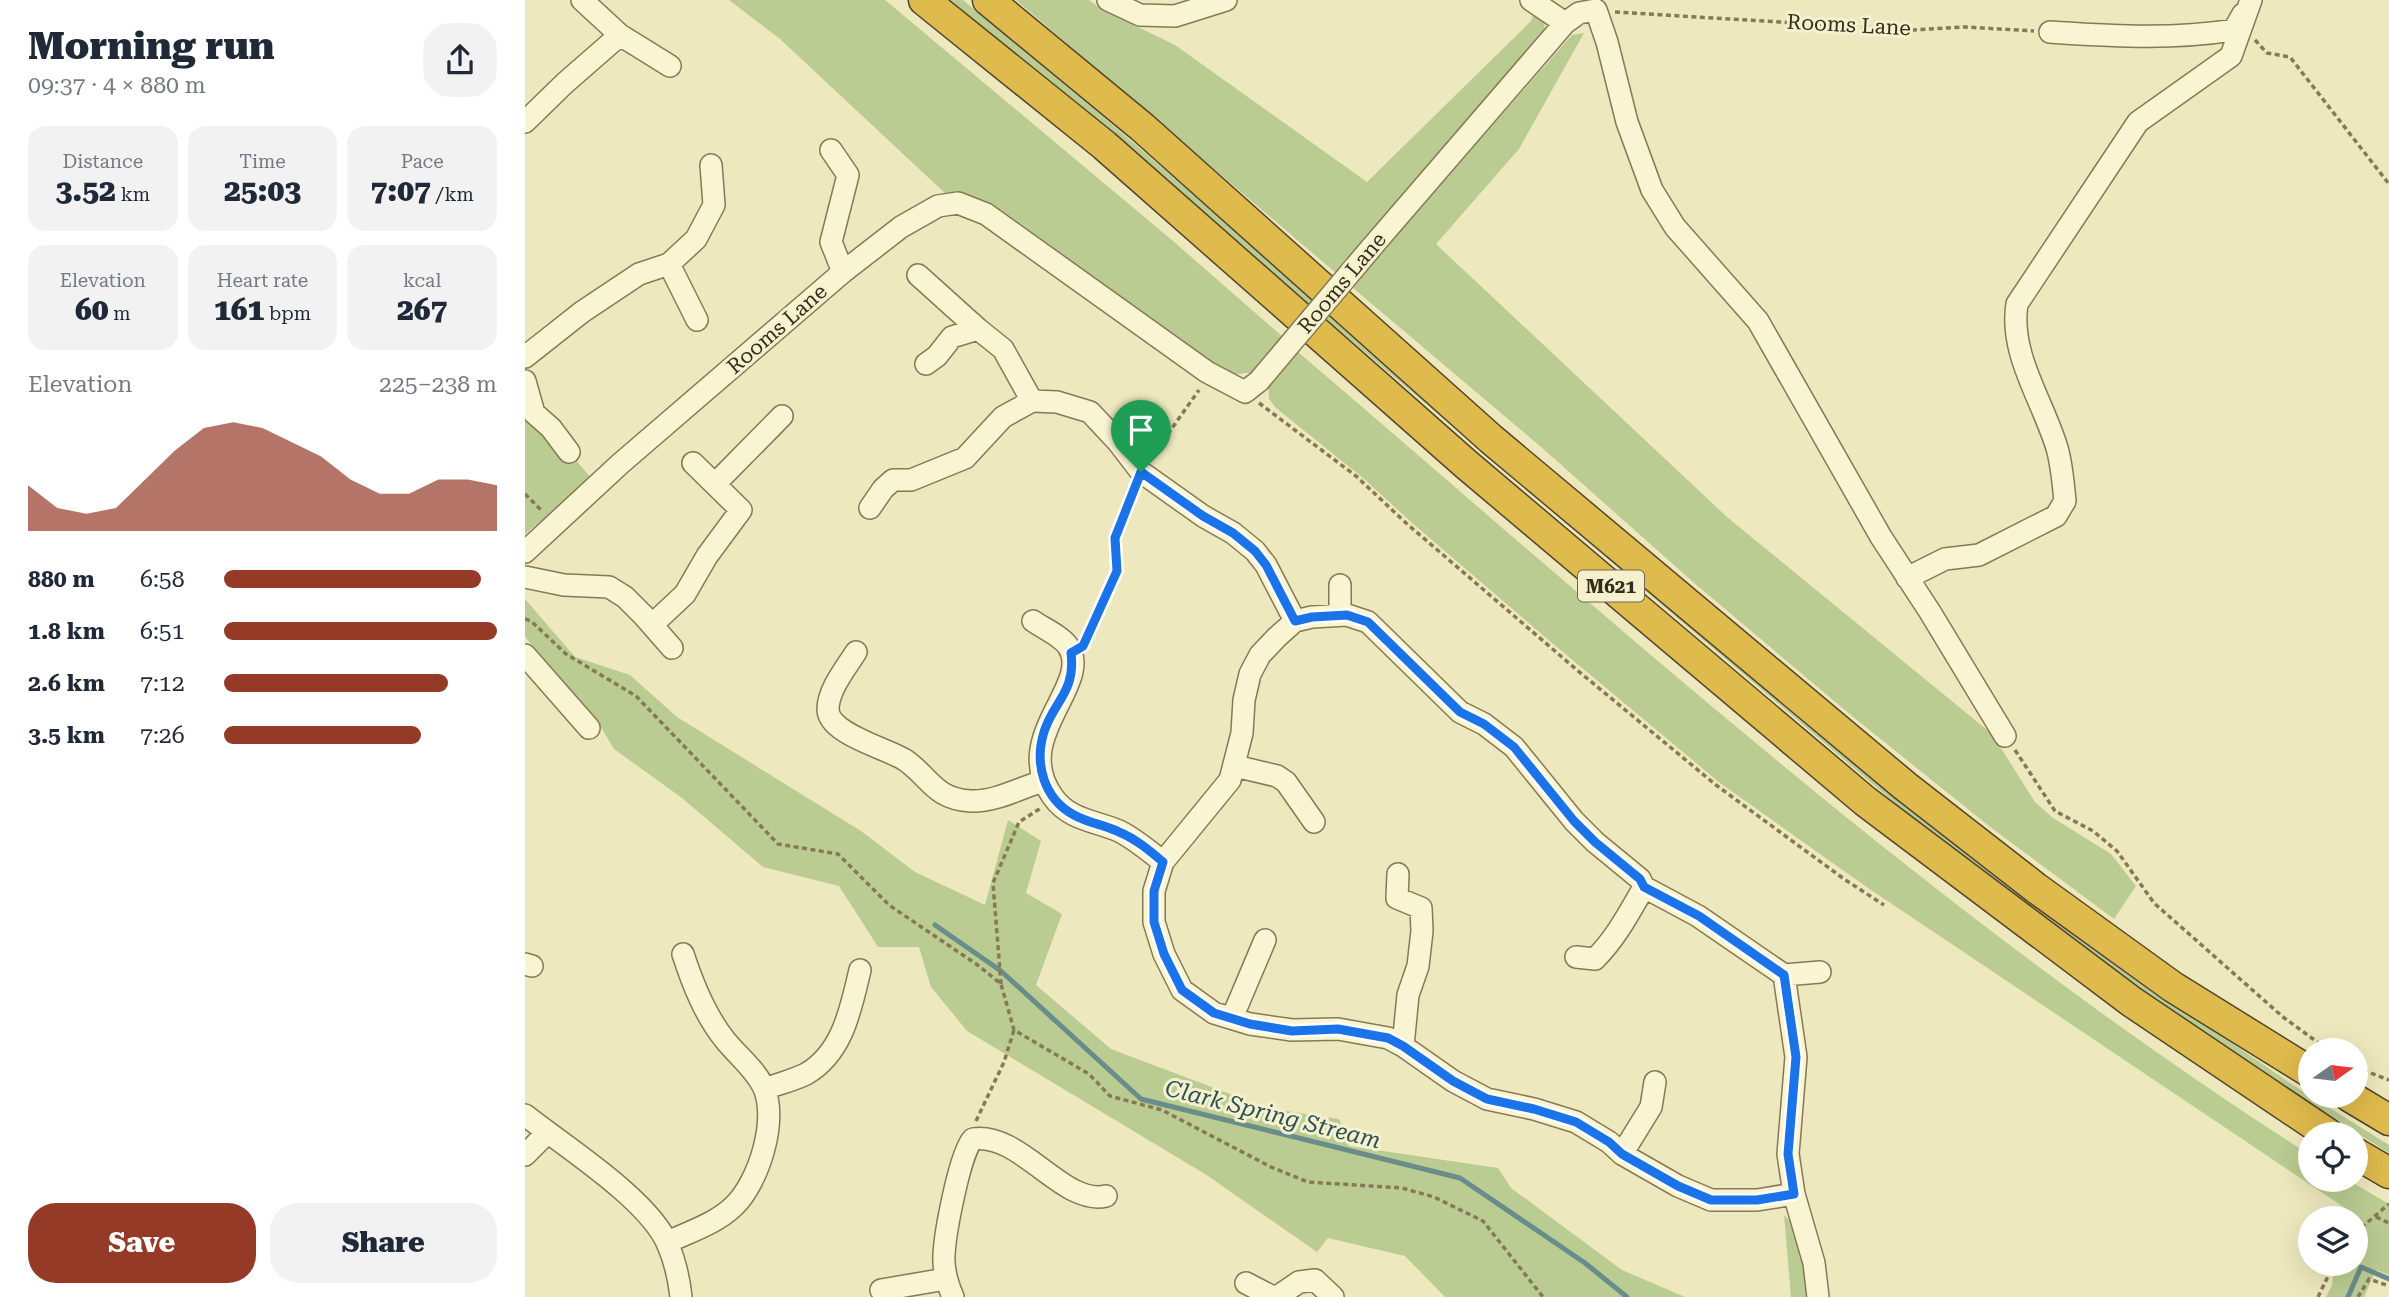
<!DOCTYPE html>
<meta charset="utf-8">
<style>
body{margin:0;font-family:"Roboto Serif",serif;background:#f2f2f3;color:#1f2937;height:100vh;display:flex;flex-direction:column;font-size:26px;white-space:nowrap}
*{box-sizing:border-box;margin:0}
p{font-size:23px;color:#747a83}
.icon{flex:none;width:38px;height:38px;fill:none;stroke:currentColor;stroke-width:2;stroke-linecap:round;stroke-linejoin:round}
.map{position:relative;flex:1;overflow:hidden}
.side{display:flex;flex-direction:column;background:#fff;width:525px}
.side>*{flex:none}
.needle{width:46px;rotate:76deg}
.fabs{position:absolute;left:1773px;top:1038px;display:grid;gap:14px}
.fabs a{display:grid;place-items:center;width:70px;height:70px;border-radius:50%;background:#fff;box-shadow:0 7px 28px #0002;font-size:35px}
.pin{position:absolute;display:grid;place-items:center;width:60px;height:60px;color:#fff;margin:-72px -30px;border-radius:50% 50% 50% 0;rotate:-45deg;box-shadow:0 0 7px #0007}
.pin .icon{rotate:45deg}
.round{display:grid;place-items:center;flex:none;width:74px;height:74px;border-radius:28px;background:#f2f2f3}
.overview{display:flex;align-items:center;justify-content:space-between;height:119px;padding:0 28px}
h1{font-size:38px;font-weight:800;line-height:52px}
.metrics{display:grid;grid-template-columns:repeat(3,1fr);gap:10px;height:119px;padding:7px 28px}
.metrics div{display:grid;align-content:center;border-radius:18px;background:#f2f2f3;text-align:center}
.metrics b{font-size:30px;font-weight:800}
.metrics small{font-size:19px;font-weight:400}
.metrics p{font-size:19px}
.chart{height:196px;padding:14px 28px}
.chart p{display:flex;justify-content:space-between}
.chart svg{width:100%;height:126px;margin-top:7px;fill:#953a27;opacity:.7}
.button{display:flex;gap:14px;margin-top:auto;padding:14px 28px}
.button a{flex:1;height:80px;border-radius:28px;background:#953a27;color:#fff;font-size:28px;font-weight:800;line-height:80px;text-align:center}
.button a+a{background:#f2f2f3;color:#1f2937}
ul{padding:0 28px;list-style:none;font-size:23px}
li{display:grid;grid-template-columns:112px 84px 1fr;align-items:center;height:52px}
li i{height:18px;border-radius:9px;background:#953a27}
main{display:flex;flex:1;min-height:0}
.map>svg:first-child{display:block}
.green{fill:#bacc92}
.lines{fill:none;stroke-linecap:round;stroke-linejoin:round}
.stream{stroke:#698d8a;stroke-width:5}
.minor-casing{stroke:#867957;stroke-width:24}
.highway-casing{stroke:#53452c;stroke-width:33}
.path{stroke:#867957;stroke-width:3.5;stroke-dasharray:5 3.5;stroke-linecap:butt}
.minor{stroke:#f9f4d1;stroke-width:21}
.highway{stroke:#dfba4d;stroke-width:30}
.minor-bridge-casing{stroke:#867957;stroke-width:24;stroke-linecap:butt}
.minor-bridge{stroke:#f9f4d1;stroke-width:21}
.route-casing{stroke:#fff;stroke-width:14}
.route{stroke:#1a73e8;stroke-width:9}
.labels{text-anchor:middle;stroke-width:6;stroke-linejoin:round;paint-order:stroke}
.shield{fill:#f5f1ce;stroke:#6f6851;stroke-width:2}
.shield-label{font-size:19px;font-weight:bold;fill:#352d1c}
.street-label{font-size:21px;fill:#352d1c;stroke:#f5f1ce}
.water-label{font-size:23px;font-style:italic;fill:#2b5055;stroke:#f5f1ce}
</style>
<main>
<section class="side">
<div class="overview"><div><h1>Morning run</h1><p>09:37 · 4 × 880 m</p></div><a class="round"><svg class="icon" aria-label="share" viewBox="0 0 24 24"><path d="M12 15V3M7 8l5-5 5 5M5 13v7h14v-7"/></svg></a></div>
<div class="metrics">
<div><p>Distance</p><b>3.52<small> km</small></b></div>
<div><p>Time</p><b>25:03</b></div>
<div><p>Pace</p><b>7:07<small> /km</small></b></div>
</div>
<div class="metrics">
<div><p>Elevation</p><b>60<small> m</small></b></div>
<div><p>Heart rate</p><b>161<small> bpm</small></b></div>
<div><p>kcal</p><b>267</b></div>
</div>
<div class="chart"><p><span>Elevation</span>225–238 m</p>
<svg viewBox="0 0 160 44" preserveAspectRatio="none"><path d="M0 44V28L10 36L20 38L30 36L40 26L50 16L60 8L70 6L80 8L90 13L100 18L110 26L120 31L130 31L140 26L150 26L160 28V44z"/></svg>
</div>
<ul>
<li><b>880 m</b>6:58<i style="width:94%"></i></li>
<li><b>1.8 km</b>6:51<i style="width:100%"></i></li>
<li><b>2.6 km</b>7:12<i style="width:82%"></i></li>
<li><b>3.5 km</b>7:26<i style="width:72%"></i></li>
</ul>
<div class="button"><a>Save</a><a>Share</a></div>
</section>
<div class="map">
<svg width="1864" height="1297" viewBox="0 0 1864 1297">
<rect width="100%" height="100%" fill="#eee8be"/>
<path class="green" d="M 204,0 L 360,0 L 648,241 L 758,337 L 730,372 L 704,375 L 422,195 L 255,39 Z
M 426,0 L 438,0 L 583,121 L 960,446 L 1638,996 L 1768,1085 L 1864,1145 L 1864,1153 L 1763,1090 L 1633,1001 L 1397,826 Z
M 491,0 L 564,0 L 576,9 L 650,45 L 842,182 L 1006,21 L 1009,13 L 1019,18 L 1020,34 L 811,273 Z
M 1059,33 L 994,149 L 911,244 L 1202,517 L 1467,734 L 1510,802 L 1528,818 L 1586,854 L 1611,886 L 1589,919 L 1464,826 L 1327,716 L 1168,582 L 1015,446 L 828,288 L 854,254 L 1047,35 Z
M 772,351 C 1099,631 1421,923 1785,1155 L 1785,1180 L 1823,1180 L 1864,1204 L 1864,1275 L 1851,1270 L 1839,1297 L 1801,1297 L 1807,1285 L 1809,1264 L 1830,1264 L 1832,1216 L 1343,888 L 1195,783 L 1020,637 L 886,522 L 838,478 L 751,408 L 744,399 L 743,383 Z
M 0,381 L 44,452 L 67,479 L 0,534 Z
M 0,599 L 50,657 L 105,675 L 152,717 L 336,831 L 390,872 L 460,905 L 483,820 L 516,841 L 501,893 L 537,914 L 511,985 L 586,1049 L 742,1108 L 814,1119 L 824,1146 L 973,1168 L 986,1188 L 1097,1270 L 1160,1297 L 920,1297 L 880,1256 L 803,1238 L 792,1252 L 680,1174 L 442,1031 L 406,987 L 394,947 L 353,947 L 314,886 L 238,867 L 157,798 L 89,749 L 73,722 L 0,637 Z
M 1259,1215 C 1281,1234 1279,1269 1283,1297 L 1266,1297 Z"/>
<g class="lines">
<path class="stream" d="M 410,925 L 476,971 L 616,1099 L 935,1178 L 1060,1263 L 1102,1297
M 1823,1297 L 1836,1267 L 1864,1279"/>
<defs>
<path id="minor" d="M 57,0 L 95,35
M 583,0 L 615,15 L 650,16 L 701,0
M 1006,0 L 1040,23
M 1525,32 C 1589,36 1645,40 1709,30 L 1718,14
M 0,122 L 40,83 L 95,35 L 145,66
M 306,150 L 323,175 L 306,242 L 318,272
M 846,248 L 1040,23 L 1054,13 L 1071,10 L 1082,42 L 1102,122 L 1127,190 L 1150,227 L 1233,321 L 1356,537 L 1405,612 L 1480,736
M 144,264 L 172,320
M 393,275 L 453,329 L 478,349 L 507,401
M 0,357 L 57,312 L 114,274 L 144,264 L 171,239 L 189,205 L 186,165
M 401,364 L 412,356 L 427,337 L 453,329
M 0,381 L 9,413 L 26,428 L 44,452
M 190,484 L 257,416
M 345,508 L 358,489 L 368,480 L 386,480 L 440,458 L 478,417 L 507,401 L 532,402 L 565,412 L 593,442 L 616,472 L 678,516 L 708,533 L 730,551 L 741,565 L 770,621
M 0,552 L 95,464 L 318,272 L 376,227 L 413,206 L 433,203 L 461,214 L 682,372 L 720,392 L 734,381
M 0,577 L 39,585 L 84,587 L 100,597 L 119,616 L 147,648
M 1382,578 L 1420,559 L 1454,555 L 1531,516 L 1540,501 C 1538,483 1537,465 1532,448 C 1518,401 1484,354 1492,304 L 1613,122 L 1706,56 L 1726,0
M 815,615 L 815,585
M 508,621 C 518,628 536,636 543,646 C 569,685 484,737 528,797 C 544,820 571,821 594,831 C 610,839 624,851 638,862
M 128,624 L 160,594 L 182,556 L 216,510 L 168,463
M 331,652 C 321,668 303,690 303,709 C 303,734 361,748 380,760 C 405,777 409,799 446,801 C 470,802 495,788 518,781
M 0,655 L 64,728
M 710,766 L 752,776 L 761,782 L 789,822
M 873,874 L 872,898 L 896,908 L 897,931 L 893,966 L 883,995 L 878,1046
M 1051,957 L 1070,959 C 1091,938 1104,913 1119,887
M 0,964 L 7,966
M 1259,975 L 1295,972
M 707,1018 L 740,940
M 240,1089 C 253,1084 269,1080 281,1074 C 318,1053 326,1008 335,970
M 0,1115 C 39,1146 125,1200 143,1245 C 150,1261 154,1279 156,1297
M 1097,1154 L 1126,1107 L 1130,1082
M 0,1155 L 22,1133
M 1269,1194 L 1232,1200 L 1186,1200 L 1153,1186 L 1097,1154 L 1084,1142 L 1051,1122 L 1009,1109 L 962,1099 L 928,1081 L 878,1046 L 863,1038 L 813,1029 L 767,1030 L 725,1024 L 689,1013 L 657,990 L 639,954 L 629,922 L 629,891 L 638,862 L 705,780 L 717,733 L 719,700 L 725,674 L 735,655 L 752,637 L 770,621 L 787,617 L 822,615 L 843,622 L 935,712 L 959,724 L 989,747 L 1049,821 L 1070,842 L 1115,879 L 1119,887 L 1173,916 L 1259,975 L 1271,1057 L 1263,1154 L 1269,1194 L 1289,1263 L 1293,1297
M 143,1242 C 164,1232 192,1223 209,1206 C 234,1182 254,1118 238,1086 C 229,1068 213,1056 200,1040 C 180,1015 168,985 158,954
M 721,1283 L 748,1297
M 356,1290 L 421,1279
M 428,1297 C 422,1283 418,1270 419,1255 C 420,1233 435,1152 448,1139 C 496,1132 538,1206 581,1196
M 752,1297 L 774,1282 L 790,1280 L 808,1297"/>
<path id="highway" d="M 399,0 L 579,145 L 942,465 L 1340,801 L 1607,1002 L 1803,1134
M 463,0 L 617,127 L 966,439 L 1380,786 L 1511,888 L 1648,987 L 1785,1072
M 1824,1096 L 1864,1120
M 1830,1153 L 1864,1173"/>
</defs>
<use href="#minor" class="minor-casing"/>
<use href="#highway" class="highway-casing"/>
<path class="path" d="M 1090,12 L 1386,30 L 1440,27 L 1509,31
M 1730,40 L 1742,53 L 1765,57 L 1864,184
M 734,403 L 831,476 L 881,523 L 1052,670 L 1191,785 L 1319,879 L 1359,905
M 628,455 L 674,390
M 0,494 L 16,510
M 0,619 L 6,621 L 41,654 L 111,696 L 253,844 L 313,854 L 364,905 L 454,966 L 476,984 L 489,1030 L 564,1074 L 585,1096 L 637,1110 L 746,1167 L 783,1182 L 877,1188 L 909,1197 L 958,1221 L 1018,1297
M 561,639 L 592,571 L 590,538 L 609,490
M 1490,750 L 1530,811 L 1568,831 L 1592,851 L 1629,903 L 1758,1017 L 1803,1050
M 476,984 L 468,883 L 494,822 L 516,808
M 1830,1067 L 1864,1080
M 451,1121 L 479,1062 L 489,1030
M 1851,1217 L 1864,1223
M 1830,1233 L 1864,1204
M 1793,1297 L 1809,1264
M 1833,1297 L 1844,1279 L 1864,1286"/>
<use href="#minor" class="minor"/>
<use href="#highway" class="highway"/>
<defs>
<path id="minor-bridge" d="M 734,381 L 846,248"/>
</defs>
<use href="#minor-bridge" class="minor-bridge-casing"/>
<use href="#minor-bridge" class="minor-bridge"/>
</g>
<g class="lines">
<defs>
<path id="route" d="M 616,472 L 678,516 L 708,533 L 730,551 L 741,565 L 770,621 L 787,617 L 822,615 L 843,622 L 935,712 L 959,724 L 989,747 L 1049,821 L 1070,842 L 1115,879 L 1119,887 L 1174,916 L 1259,975 L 1271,1057 L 1263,1154 L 1269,1194 L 1232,1200 L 1186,1200 L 1153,1186 L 1097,1154 L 1084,1142 L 1051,1122 L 1009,1109 L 962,1099 L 928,1081 L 878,1046 L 863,1038 L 813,1029 L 767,1031 L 725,1024 L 689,1013 L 657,990 L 639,954 L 629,922 L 629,891 L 638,862 C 625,851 611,839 594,832 C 580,825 563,823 549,815 C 519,799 509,764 519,732 C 528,702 551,692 546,653 L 558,646 L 592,571 L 590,538 Z"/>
</defs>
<use href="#route" class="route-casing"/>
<use href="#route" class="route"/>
</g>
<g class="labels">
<rect class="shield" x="1053" y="570.5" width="66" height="31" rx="5"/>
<g class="shield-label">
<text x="1086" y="593">M621</text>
</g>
<g class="street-label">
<text transform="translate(1324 25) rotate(3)" y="7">Rooms Lane</text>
<text transform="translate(817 283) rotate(-50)" y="7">Rooms Lane</text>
<text transform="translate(252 329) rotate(-41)" y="7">Rooms Lane</text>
</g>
<g class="water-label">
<text transform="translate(748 1114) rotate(14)" y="8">Clark Spring Stream</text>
</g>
</g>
</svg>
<div class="fabs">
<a><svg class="needle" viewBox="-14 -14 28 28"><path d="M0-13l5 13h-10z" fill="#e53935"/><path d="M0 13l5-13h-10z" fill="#747a83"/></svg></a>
<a><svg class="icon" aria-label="locate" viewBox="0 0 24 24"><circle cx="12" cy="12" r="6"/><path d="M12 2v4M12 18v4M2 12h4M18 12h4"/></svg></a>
<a><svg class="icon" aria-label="layers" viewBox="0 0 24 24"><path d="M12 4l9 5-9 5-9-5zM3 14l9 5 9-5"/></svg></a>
</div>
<div class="pin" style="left:616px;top:472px;background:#1e9e55"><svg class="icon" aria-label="arrive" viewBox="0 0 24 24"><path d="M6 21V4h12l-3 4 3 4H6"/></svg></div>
</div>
</main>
